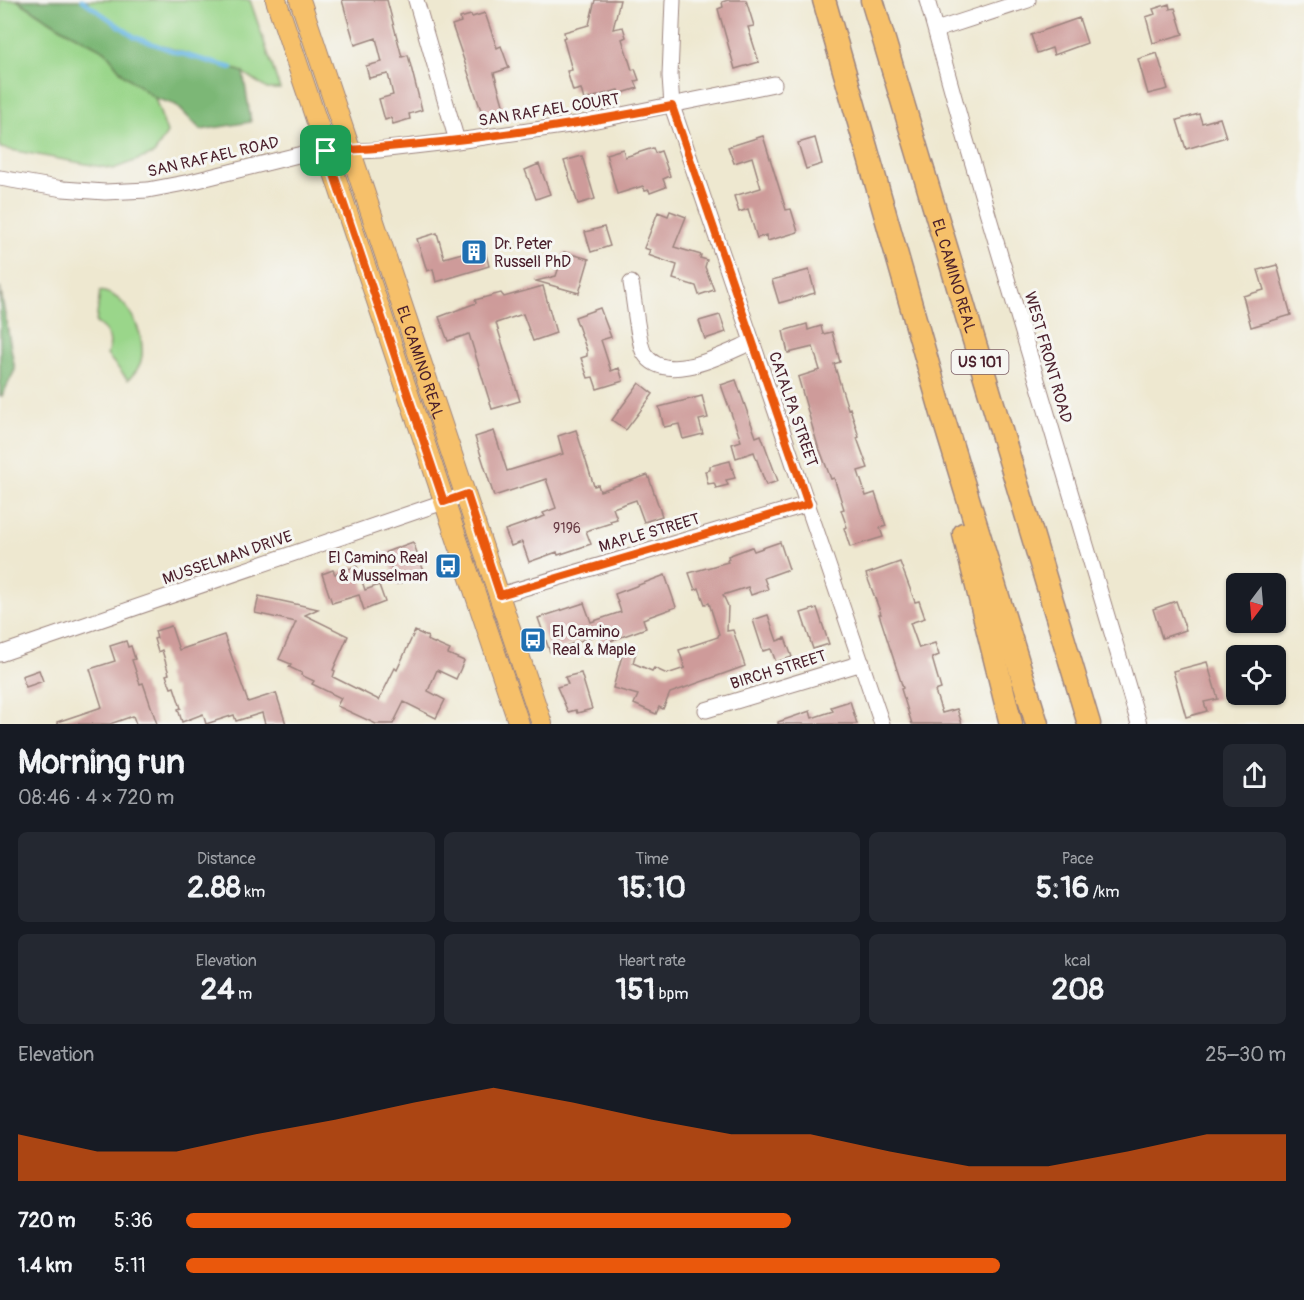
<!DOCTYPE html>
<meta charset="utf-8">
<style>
body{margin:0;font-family:Pangolin,sans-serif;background:#242831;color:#f1f3f6;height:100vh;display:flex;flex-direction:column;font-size:22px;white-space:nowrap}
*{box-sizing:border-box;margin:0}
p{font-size:20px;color:#9ea1a6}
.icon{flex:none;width:33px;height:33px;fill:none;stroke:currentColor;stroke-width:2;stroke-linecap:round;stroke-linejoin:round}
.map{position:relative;height:724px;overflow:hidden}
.details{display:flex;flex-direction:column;background:#171b24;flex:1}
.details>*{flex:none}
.needle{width:39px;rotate:196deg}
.controls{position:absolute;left:1226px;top:573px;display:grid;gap:12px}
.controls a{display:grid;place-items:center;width:60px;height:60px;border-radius:9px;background:#171b24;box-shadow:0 2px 4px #0004;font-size:30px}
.pin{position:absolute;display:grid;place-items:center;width:51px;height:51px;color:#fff;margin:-26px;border-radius:12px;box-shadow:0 3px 9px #0006}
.round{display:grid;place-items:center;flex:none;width:63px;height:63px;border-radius:9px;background:#242831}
.summary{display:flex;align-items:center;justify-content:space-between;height:102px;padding:0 18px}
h1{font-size:33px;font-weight:700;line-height:45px}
.figures{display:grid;grid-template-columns:repeat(3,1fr);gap:9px;height:102px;padding:6px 18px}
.figures div{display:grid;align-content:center;border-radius:9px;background:#242831;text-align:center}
.figures b{font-size:30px;font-weight:700}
.figures small{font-size:16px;font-weight:400}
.figures p{font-size:16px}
.chart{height:168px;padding:12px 18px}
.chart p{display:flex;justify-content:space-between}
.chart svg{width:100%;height:108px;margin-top:6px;fill:#ea580c;opacity:.7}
ul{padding:0 18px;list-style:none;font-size:20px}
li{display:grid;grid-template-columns:96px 72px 1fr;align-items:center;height:45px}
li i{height:15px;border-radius:8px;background:#ea580c}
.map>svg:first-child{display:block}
.green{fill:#9ad68a;stroke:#727a5a;stroke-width:1.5}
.forest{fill:#7bb776;stroke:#626b50;stroke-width:1.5}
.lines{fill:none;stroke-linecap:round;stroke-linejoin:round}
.stream{stroke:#6bb8e5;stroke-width:4.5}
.building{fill:#ce9b9a}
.minor-casing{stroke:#9c847e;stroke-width:17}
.major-casing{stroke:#9c847e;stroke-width:22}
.highway-casing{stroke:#9c847e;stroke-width:25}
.minor{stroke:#fff;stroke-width:15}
.major{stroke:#f6c06b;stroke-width:20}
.highway{stroke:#f6c06b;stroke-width:22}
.route-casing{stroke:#fff;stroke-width:12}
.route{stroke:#ea580c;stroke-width:8}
.labels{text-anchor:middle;stroke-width:6;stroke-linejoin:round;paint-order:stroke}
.number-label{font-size:14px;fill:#6b3e47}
.shield{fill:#f6f6f2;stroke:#7e6067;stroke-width:1.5}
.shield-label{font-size:15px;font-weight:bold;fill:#4a1f2b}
.street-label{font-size:16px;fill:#4a1f2b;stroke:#f6f6f2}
.poi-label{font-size:16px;fill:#4a1f2b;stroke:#f6f6f2;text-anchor:start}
</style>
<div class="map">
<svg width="1304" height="724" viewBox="0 0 1304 724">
<rect width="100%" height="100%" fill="#f6f6f2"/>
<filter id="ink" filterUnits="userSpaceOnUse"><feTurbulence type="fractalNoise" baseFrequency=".0167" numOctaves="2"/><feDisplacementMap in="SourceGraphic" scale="12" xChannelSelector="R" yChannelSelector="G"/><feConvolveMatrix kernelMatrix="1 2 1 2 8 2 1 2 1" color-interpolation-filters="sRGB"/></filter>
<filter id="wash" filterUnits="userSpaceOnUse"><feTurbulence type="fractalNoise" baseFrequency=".008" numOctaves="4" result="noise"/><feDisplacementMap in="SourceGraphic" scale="24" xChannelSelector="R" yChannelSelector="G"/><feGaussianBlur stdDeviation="1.35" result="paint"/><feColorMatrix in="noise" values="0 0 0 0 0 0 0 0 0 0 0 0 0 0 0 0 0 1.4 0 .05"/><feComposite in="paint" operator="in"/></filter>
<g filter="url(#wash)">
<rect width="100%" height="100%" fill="#eee8d0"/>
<path class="green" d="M 0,0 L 17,0 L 65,30 L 105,51 L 123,74 L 155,98 L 167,133 L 154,154 L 113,169 L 0,148 Z
M 86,0 L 250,0 L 280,89 L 267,89 L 242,72 L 135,37 L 90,5 Z
M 100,291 C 127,295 144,330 142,356 C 141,366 135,373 128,380 L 107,355 C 113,342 109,330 96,323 Z"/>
<path class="forest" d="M 17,0 L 86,0 L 90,5 L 135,37 L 243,72 L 251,122 L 201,130 L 176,105 L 155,98 L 123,74 L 105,51 L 65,30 Z
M 0,287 L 15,370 L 2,396 L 0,396 Z"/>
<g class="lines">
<path class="stream" d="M 82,0 L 135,37 L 175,52 L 232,68"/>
</g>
<g id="blocks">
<path class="building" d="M 342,0 L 387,0 L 402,57 L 408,55 L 422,110 L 409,114 L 410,119 L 393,124 L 391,118 L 385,120 L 379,99 L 393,95 L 388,74 L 369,78 L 366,66 L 382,62 L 376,38 L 355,45 Z
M 595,0 L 620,0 L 613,29 L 623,27 L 626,37 L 622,39 L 632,70 L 635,69 L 639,80 L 635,81 L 638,88 L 619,94 L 618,90 L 584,100 L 581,89 L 573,91 L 567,71 L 572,70 L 563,38 L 565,37 L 564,32 L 589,25 Z
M 728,0 L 746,0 L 754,26 L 748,27 L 759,62 L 735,69 L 718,9 L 723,7 L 722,2 Z
M 1169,4 L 1170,9 L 1175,8 L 1183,34 L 1153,43 L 1146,17 L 1155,14 L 1153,9 Z
M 485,13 L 497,48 L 501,46 L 509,68 L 494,73 L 506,115 L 485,122 L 452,25 L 461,22 L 460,18 L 471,15 L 472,17 Z
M 1079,18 L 1087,43 L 1054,55 L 1052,48 L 1037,53 L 1031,35 Z
M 1157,53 L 1168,89 L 1148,94 L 1138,59 Z
M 1199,114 L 1202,123 L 1220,118 L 1226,137 L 1186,149 L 1177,120 Z
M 763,136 L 786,210 L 791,209 L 798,232 L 767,241 L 766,235 L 757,238 L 748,209 L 739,212 L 734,196 L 761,188 L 752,157 L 734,163 L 728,147 Z
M 815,138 L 822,164 L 806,169 L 798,143 Z
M 653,148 L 655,153 L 661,151 L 670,176 L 663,179 L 666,187 L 650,193 L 649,190 L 645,191 L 643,186 L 617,194 L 606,154 L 623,149 L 625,157 Z
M 582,156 L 595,199 L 578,204 L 564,161 Z
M 539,164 L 550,194 L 536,199 L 525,170 Z
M 670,211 L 686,217 L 674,247 L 701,255 L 700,258 L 707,260 L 705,267 L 714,290 L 699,295 L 696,286 L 673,279 L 677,265 L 648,255 L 650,250 L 644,248 L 658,212 L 668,216 Z
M 604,227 L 610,246 L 591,252 L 585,232 Z
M 437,233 L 444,258 L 484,247 L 489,266 L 436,282 L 433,269 L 427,271 L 417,239 Z
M 564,252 L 589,259 L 579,293 L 536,281 L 556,276 Z
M 1277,265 L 1291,315 L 1251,327 L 1243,296 L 1264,290 L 1258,270 Z
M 809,270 L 815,293 L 779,303 L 772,280 Z
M 543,286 L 556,333 L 533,341 L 523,314 L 496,323 L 520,401 L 492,409 L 469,334 L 448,341 L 439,317 L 476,303 L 475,300 L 501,293 L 504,297 Z
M 600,308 L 611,337 L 601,340 L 611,371 L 619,368 L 623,381 L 597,389 L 593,377 L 588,378 L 581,358 L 587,356 L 587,351 L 575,317 Z
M 720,315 L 726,332 L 705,339 L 699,321 Z
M 807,324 L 808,330 L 821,326 L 823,334 L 832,332 L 840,362 L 834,364 L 848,409 L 850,408 L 859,437 L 857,438 L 868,468 L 858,471 L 866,496 L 875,493 L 886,526 L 880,528 L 883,537 L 850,547 L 844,528 L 847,527 L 841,510 L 844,509 L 834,478 L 831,479 L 820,450 L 819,450 L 798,377 L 820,370 L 813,347 L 788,353 L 783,331 Z
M 736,380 L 756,437 L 761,435 L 778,481 L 766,485 L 754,452 L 736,458 L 732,444 L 741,441 L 721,385 Z
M 639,383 L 653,394 L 626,430 L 612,420 Z
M 702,396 L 708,418 L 699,420 L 703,434 L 683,439 L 679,424 L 664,427 L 659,407 Z
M 576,430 L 594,486 L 598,485 L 600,491 L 648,475 L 662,516 L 644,522 L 636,500 L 613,508 L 617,519 L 610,521 L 611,523 L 586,531 L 591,544 L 558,555 L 557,552 L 529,562 L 522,542 L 511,546 L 505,530 L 545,516 L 543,513 L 556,508 L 546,479 L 494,496 L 475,437 L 494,431 L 507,471 L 563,454 L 558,436 Z
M 730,461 L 735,478 L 726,480 L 728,485 L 716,488 L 714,483 L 708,484 L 705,471 L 710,470 L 710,466 Z
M 413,542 L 425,574 L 397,584 L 386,552 Z
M 780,542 L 789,569 L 764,578 L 768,589 L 751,595 L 748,587 L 723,595 L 728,606 L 727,631 L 733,630 L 745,666 L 670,693 L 663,709 L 659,707 L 656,714 L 634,704 L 638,695 L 613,688 L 625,645 L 637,648 L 633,663 L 652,671 L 654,668 L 667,674 L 685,668 L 679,650 L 718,637 L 719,634 L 709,603 L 705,604 L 699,588 L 695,590 L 689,573 L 728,562 L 727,560 L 729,559 L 728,556 L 752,547 L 754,551 Z
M 900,562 L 915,602 L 919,601 L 925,618 L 910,623 L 919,648 L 935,643 L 939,655 L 932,658 L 941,689 L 935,691 L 942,713 L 957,709 L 962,724 L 912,724 L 901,689 L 903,688 L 879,614 L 881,614 L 866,574 Z
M 357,566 L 365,590 L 379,585 L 385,602 L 364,610 L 359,595 L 332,603 L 322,574 L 333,570 L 335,574 Z
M 665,575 L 676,607 L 643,619 L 646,628 L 602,644 L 599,634 L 550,652 L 538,618 L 584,603 L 591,622 L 621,612 L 615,594 Z
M 259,596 L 318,609 L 305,615 L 348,636 L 333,670 L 335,671 L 333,677 L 379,700 L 395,668 L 397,670 L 415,631 L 428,637 L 427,640 L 450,650 L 448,654 L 464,661 L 456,679 L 437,670 L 428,691 L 445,700 L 436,718 L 404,702 L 393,724 L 376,724 L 337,706 L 341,698 L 312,684 L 314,681 L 301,675 L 302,673 L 289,667 L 291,664 L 279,659 L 296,622 L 255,613 Z
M 1176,601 L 1186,630 L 1162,638 L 1153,609 Z
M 817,608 L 829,644 L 813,649 L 801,613 Z
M 768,615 L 777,641 L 785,638 L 792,657 L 776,662 L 771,649 L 763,651 L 753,620 Z
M 171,626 L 179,650 L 224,635 L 248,702 L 276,693 L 286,724 L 265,724 L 262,713 L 236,721 L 234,715 L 206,724 L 203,714 L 182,722 L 178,709 L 181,708 L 174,687 L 171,688 L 166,675 L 169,674 L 162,650 L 158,652 L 154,639 L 157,638 L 155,631 Z
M 126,641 L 128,647 L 131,646 L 135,659 L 132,660 L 140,684 L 143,683 L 157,724 L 136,724 L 133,716 L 110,724 L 58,724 L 57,722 L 102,707 L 90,669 L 115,661 L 110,646 Z
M 1207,662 L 1218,699 L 1204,702 L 1207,711 L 1186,717 L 1173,671 Z
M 39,670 L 43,681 L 26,687 L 22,676 Z
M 581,673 L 592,709 L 577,713 L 576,710 L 568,712 L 557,687 L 568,684 L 565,677 Z
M 850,701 L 857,724 L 778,724 L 778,722 L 810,711 L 812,718 L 833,711 L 831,707 Z"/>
</g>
</g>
<g filter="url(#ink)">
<use href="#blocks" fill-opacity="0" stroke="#9c847e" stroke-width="1.5"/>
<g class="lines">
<defs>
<path id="minor" d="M 416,0 L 457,141
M 673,0 L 670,76 L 672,106 L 882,724
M 927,0 L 965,137 L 1139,724
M 936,30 L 1028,0
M 0,178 L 63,189 L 105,192 L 148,190 L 190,182 L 302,154 L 379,150 L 457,141 L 577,124 L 774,84
M 631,283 C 634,297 638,343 644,353 C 665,387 726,353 752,342
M 500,595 L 808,504
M 0,654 L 467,494
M 706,710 L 862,663"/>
<g id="major">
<path d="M 276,0 L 519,724"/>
<path id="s1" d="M 300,0 L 542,724"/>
</g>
<g id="highway">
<path d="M 824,0 L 943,417 L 1037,724"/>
<path id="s2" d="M 872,0 L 1089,724"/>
<path d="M 964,534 L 1011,724"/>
</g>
</defs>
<use href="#minor" class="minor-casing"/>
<use href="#major" class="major-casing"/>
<use href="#highway" class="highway-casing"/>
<use href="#minor" class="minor"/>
<use href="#major" class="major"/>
<use href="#highway" class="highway"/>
</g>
</g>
<g class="lines" filter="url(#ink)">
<defs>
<path id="route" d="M 672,106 L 808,504 L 500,595 L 467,494 L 444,502 L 326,151 C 442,146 558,128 672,106 Z"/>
</defs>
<use href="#route" class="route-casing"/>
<use href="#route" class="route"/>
</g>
<defs>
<symbol id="building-square" viewBox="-11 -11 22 22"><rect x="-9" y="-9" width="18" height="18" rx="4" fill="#1f6fb2" stroke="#f6f6f2"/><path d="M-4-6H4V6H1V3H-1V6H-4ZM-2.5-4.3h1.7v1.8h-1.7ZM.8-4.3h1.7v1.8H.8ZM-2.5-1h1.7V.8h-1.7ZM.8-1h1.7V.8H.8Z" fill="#fff"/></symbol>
<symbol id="bus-square" viewBox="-11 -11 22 22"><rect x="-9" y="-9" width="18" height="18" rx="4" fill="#1f6fb2" stroke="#f6f6f2"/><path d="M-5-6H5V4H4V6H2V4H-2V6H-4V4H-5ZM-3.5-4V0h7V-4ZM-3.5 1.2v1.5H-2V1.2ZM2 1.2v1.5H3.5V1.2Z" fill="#fff"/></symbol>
</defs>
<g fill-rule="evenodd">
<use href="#building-square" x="459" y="237" width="30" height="30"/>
<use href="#bus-square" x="433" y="551" width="30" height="30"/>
<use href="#bus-square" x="518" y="625" width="30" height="30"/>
</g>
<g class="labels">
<g class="number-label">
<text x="567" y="533">9196</text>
</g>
<rect class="shield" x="951.5" y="350" width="57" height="24" rx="4.5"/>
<g class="shield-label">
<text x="980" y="367">US 101</text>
</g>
<g class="street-label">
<text transform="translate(549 109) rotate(-9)" y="6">SAN RAFAEL COURT</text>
<text transform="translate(213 156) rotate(-13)" y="6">SAN RAFAEL ROAD</text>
<text dy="6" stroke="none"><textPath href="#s2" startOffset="288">EL CAMINO REAL</textPath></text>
<text transform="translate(1049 357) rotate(74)" y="6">WEST FRONT ROAD</text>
<text dy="6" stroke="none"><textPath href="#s1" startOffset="382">EL CAMINO REAL</textPath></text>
<text transform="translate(794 409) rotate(71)" y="6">CATALPA STREET</text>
<text transform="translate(649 532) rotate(-16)" y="6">MAPLE STREET</text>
<text transform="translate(227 557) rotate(-19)" y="6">MUSSELMAN DRIVE</text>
<text transform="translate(778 669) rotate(-17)" y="6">BIRCH STREET</text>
</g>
<g class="poi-label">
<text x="494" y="249">Dr. Peter<tspan x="494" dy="18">Russell PhD</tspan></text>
<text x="428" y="563" text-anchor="end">El Camino Real<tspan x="428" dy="18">&amp; Musselman</tspan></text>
<text x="552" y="637">El Camino<tspan x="552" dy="18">Real &amp; Maple</tspan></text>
</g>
</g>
</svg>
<div class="controls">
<a><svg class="needle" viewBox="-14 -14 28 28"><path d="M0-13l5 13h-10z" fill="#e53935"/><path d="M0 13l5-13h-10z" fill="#9ea1a6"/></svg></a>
<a><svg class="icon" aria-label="locate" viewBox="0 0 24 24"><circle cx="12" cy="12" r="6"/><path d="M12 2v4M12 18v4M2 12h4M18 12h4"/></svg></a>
</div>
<div class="pin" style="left:326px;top:151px;background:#1e9e55"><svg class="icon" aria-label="arrive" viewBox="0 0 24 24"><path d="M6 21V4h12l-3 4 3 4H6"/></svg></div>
</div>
<section class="details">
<div class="summary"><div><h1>Morning run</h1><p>08:46 · 4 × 720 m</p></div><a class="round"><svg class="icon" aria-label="share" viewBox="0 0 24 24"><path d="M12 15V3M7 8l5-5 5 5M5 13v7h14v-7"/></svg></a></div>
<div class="figures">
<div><p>Distance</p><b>2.88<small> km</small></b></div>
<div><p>Time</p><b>15:10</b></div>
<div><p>Pace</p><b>5:16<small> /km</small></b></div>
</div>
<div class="figures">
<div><p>Elevation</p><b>24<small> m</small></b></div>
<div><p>Heart rate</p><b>151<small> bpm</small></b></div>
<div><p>kcal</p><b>208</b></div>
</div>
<div class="chart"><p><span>Elevation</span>25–30 m</p>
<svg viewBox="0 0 160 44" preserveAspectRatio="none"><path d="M0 44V25L10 32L20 32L30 25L40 19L50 12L60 6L70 12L80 19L90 25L100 25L110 32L120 38L130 38L140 32L150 25L160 25V44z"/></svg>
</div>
<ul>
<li><b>720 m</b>5:36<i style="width:55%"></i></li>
<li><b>1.4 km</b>5:11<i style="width:74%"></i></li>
</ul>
</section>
